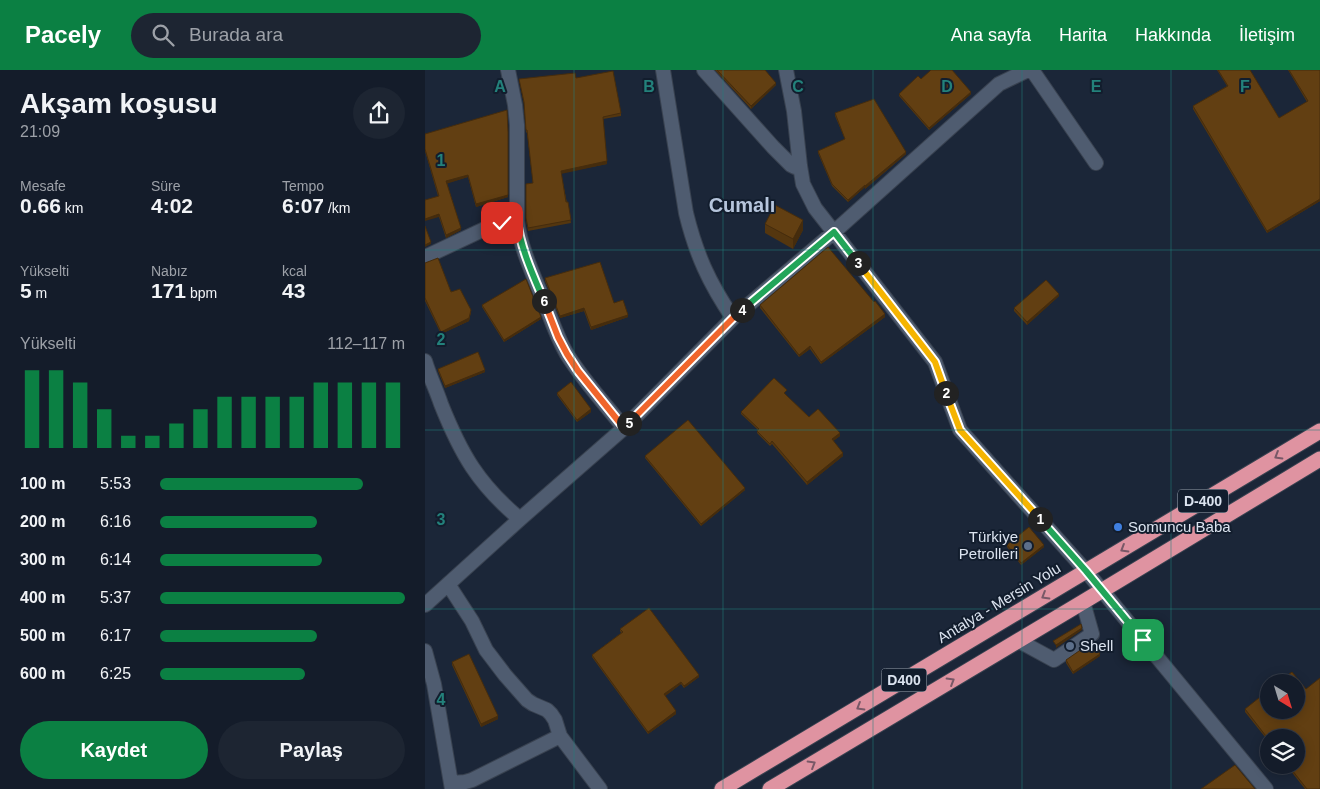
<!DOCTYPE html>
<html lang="tr">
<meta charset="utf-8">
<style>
body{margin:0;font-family:Arial,sans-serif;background:#1d2532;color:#f1f3f6;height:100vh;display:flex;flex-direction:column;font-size:19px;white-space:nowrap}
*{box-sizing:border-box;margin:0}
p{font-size:16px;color:#9da1a8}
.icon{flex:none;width:28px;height:28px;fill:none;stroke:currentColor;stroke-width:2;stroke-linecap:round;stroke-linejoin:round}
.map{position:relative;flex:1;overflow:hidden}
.sheet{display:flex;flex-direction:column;background:#141c2a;width:425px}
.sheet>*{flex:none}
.needle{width:32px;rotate:142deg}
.tools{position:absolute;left:835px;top:604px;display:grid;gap:10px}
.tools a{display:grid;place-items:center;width:45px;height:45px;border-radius:50%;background:#141c2a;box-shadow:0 2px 12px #0003,0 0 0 1px #333a47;font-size:25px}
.pin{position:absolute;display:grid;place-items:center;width:42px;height:42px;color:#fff;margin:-21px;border-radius:10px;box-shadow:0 2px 8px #0006}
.km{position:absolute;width:25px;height:25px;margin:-12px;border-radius:50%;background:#222;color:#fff;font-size:14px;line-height:25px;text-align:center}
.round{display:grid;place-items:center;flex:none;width:52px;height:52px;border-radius:26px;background:#1d2532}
.overview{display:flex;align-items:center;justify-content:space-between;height:85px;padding:0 20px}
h1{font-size:28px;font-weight:600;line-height:38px}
.figures{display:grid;grid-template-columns:repeat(3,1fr);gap:8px;height:85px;padding:5px 20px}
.figures div{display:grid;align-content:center}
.figures b{font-size:21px;font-weight:600}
.figures small{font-size:14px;font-weight:400}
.figures p{font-size:14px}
.chart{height:140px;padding:10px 20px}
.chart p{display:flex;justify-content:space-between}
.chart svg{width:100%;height:90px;margin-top:5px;stroke:#0b8043;stroke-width:6}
.action{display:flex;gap:10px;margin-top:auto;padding:10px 20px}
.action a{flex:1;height:58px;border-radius:30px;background:#0b8043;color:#fff;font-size:20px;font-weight:600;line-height:58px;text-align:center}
.action a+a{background:#1d2532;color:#f1f3f6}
ul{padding:0 20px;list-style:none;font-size:16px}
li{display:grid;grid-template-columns:80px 60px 1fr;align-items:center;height:38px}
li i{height:12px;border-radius:6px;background:#0b8043}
header{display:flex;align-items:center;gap:30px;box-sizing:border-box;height:70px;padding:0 25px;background:#0b8043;color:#fff}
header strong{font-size:24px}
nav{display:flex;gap:28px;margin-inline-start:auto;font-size:18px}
.search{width:350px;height:45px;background:#1d2532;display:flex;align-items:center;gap:12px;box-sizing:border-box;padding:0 18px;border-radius:28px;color:#9da1a8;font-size:19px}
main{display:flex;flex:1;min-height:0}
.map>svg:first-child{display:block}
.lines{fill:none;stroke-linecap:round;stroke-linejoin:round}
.minor-casing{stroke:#394250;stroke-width:16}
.highway-casing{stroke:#394250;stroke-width:17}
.minor{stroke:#4f5c70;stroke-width:14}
.highway{stroke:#df93a1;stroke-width:15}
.wall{fill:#54360f}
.shaded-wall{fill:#452c0d}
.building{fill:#623f12;stroke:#452c0d}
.oneway{stroke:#785867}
.split-1-casing{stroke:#fff;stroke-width:10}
.split-2-casing{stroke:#fff;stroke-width:10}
.split-3-casing{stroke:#fff;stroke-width:10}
.split-4-casing{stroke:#fff;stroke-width:10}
.split-5-casing{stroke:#fff;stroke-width:10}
.split-6-casing{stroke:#fff;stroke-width:10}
.split-7-casing{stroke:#fff;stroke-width:10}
.split-1{stroke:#22a559;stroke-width:6}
.split-2{stroke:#f5b400;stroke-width:6}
.split-3{stroke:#f5b400;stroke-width:6}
.split-4{stroke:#22a559;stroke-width:6}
.split-5{stroke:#f0652b;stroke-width:6}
.split-6{stroke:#f0652b;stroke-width:6}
.split-7{stroke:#22a559;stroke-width:6}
.grid{fill:none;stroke:#23817b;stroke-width:1;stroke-opacity:0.55}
.shop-dot{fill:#3f7fe0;stroke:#121d2d;stroke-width:2}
.service-dot{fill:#5c6f8a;stroke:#121d2d;stroke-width:2}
.labels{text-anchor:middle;stroke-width:4;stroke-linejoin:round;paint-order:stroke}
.shield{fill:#121d2d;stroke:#9fa8b5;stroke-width:1}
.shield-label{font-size:14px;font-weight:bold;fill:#dbe3ef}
.poi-label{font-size:15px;fill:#dbe3ef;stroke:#121d2d;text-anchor:start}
.street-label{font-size:15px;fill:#dbe3ef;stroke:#121d2d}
.district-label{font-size:20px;font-weight:bold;fill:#b6c5dc;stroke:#121d2d}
.grid-label{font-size:16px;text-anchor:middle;font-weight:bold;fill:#23817b;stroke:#121d2d;stroke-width:4;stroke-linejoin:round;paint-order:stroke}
</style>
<header>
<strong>Pacely</strong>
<div class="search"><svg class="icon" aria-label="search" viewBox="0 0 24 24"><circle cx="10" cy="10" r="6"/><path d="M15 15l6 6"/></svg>Burada ara</div>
<nav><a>Ana sayfa</a><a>Harita</a><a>Hakkında</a><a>İletişim</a></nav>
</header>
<main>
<section class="sheet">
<div class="overview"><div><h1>Akşam koşusu</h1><p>21:09</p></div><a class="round"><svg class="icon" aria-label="share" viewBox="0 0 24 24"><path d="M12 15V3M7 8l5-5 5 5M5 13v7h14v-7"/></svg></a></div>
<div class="figures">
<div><p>Mesafe</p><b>0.66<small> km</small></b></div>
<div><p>Süre</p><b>4:02</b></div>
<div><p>Tempo</p><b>6:07<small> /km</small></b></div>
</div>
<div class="figures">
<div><p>Yükselti</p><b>5<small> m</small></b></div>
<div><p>Nabız</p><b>171<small> bpm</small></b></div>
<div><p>kcal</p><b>43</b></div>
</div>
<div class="chart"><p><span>Yükselti</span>112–117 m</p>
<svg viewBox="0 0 160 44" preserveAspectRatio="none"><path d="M5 44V6M15 44V6M25 44V12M35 44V25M45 44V38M55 44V38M65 44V32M75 44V25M85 44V19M95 44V19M105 44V19M115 44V19M125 44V12M135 44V12M145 44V12M155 44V12"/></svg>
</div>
<ul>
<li><b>100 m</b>5:53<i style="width:83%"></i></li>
<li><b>200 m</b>6:16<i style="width:64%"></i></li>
<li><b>300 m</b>6:14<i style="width:66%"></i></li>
<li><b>400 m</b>5:37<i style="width:100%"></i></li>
<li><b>500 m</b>6:17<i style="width:64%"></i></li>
<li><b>600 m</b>6:25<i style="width:59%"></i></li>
</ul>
<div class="action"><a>Kaydet</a><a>Paylaş</a></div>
</section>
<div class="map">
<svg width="895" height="719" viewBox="0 0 895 719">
<rect width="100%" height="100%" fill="#1b2638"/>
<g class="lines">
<defs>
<path id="minor" d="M 83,0 L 90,35 L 92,55 L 92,151 C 96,180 109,206 120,234 C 127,251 133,270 143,286 C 159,311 180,334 199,358
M 238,0 L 261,143 C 271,184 284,213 308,248
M 279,0 L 348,77 L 366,95 L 370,97 L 375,96
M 361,0 L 369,41 L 375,96 L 378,114 L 390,138 L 510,292 L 535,360 L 661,501 L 841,719
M 607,0 L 671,93
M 0,187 L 68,155 L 92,151
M 0,291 C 4,305 11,319 16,334 C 36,384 53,414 95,449
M 23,514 L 47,551 L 61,580 L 80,605 L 102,630 L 108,634 L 122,640 L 126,644 L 130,650 L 135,666
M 0,535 L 95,449 L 199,358 L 308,248 L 409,162 L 574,14 L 603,0
M 594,571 L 629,590 L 667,564 L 658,532
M 0,581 L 9,614 L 27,719
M 26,713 L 40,712 L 47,710 L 135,666 L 175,719"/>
<path id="highway" d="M 297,719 L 895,361
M 345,719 L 658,532 L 895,389"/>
</defs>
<use href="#minor" class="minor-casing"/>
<use href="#highway" class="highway-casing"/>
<use href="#minor" class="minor"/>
<use href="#highway" class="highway"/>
</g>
<path class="wall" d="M 290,0 L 340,0 L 351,15 L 326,39 Z
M 792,0 L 825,0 L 854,48 L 882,32 L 863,0 L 895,0 L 895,131 L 842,163 L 768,39 L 768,36 L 802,16 Z
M 151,8 L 196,43 L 196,46 L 178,49 L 182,94 L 136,103 L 146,153 L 103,161 L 101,150 L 101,114 L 108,113 L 102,62 L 101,63 L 99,34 L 94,9 Z
M 496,9 L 546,24 L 504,60 L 474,26 L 474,24 Z
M 410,43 L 481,84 L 440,119 L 440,117 L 423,132 L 407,116 L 393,83 L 393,81 L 420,69 L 410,46 Z
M 0,64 L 83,127 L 51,137 L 43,107 L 22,113 L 36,160 L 21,168 L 14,147 L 13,126 L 0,81 Z
M 340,154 L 378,160 L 368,179 L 340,163 Z
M 0,193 L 46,242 L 44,251 L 16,264 L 0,231 Z
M 120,208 L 189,233 L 203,247 L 166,260 L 159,241 L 135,248 L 120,211 Z
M 634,226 L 602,255 L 589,241 L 589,238 Z
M 57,235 L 116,249 L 79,272 L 57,237 Z
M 335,235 L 460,247 L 396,294 L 385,279 L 374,287 L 335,238 Z
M 13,299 L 60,302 L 20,318 L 13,301 Z
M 132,323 L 166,342 L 152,352 L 132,325 Z
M 362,323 L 360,324 L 384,347 L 415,366 L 408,371 L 418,386 L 382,415 L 347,374 L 345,376 L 332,363 L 333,360 L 316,344 L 316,342 Z
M 220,386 L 320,420 L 276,456 L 220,388 Z
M 582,475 L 619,477 L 596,495 L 582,477 Z
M 195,559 L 274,607 L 259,618 L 256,614 L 240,626 L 251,644 L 223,664 L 167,587 L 167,585 L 196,563 L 195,561 Z
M 675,586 L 648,604 L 641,593 L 641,590 Z
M 27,592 L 73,649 L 56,657 L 27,595 Z
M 820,639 L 895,719 L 880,719 L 861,695 L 871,695 L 844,668 L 844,672 L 820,642 Z"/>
<path class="shaded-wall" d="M 351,13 L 351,15 L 326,39 L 326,36 Z
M 546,22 L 546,24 L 504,60 L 504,58 Z
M 481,82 L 481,84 L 440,119 L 440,116 Z
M 182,91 L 182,94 L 136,104 L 136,101 Z
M 43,105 L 43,107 L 21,114 L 21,111 Z
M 440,115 L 440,117 L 423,132 L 423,130 Z
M 83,125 L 83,127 L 51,137 L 51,134 Z
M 895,129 L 895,131 L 842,163 L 842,161 Z
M 14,144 L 14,147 L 0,151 L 0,149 Z
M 378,150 L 378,160 L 368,179 L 368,169 Z
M 36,158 L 36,160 L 21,168 L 21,165 Z
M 6,172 L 6,174 L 0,177 L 0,175 Z
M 634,224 L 634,226 L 602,255 L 602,252 Z
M 159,238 L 159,241 L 135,248 L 135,246 Z
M 46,240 L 44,251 L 16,264 L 16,262 Z
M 460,244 L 460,247 L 396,294 L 396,292 Z
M 203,245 L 203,247 L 166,260 L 166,257 Z
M 116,247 L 116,249 L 79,272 L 79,270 Z
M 385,276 L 385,279 L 374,287 L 374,285 Z
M 60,300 L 60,302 L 20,318 L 20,316 Z
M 166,339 L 166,342 L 152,352 L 152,350 Z
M 415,363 L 415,366 L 407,372 L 407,369 Z
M 418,383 L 418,386 L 382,415 L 382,412 Z
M 320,418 L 320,420 L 276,456 L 276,454 Z
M 619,475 L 619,477 L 596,495 L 596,493 Z
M 657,558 L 657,560 L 631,578 L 631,575 Z
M 675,584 L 675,586 L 648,604 L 648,602 Z
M 274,605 L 274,607 L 259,618 L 259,616 Z
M 256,612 L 256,614 L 239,627 L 239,624 Z
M 251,641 L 251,644 L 223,664 L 223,662 Z
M 73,646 L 73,649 L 56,657 L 56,654 Z"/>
<path class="building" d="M 292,0 L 340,0 L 351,13 L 326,36 Z
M 506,0 L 527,0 L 546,22 L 504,58 L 474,24 L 493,6 L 496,9 Z
M 793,0 L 825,0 L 854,48 L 883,31 L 864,0 L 895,0 L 895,129 L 842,161 L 768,36 L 803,16 Z
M 188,1 L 196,43 L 178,47 L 182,91 L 136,101 L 141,132 L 143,132 L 146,150 L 103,158 L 101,148 L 101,114 L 108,113 L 102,60 L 101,60 L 99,32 L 94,9 L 150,3 L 151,8 Z
M 449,29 L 481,82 L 440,116 L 440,115 L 423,130 L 407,114 L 393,81 L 420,69 L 410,43 Z
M 82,40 L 83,62 L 83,125 L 51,134 L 43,105 L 21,111 L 36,158 L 21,165 L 14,144 L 0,149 L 0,130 L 14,126 L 0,79 L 0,64 Z
M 350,135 L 378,150 L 368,169 L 340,154 Z
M 0,156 L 6,172 L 0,175 Z
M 403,177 L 449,232 L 450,231 L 460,244 L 396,292 L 385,276 L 374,285 L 335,235 Z
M 13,188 L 26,222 L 35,219 L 46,240 L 44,248 L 16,262 L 0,228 L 0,193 Z
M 175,192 L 189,233 L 198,230 L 203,245 L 166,257 L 159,238 L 135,246 L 120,208 Z
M 101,209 L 116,247 L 79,270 L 57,235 Z
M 621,210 L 634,224 L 602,252 L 589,238 Z
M 53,282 L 60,300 L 20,316 L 13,299 Z
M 349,308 L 362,320 L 359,323 L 384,347 L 393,339 L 415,363 L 407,369 L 418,383 L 382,412 L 347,371 L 345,374 L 332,361 L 334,359 L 316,342 Z
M 146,312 L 166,339 L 152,350 L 132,323 Z
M 263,350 L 320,418 L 276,454 L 220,386 Z
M 604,457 L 619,475 L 596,493 L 582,475 Z
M 224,538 L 274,605 L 259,616 L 256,612 L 239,624 L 251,641 L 223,662 L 167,585 L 198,562 L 195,559 Z
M 656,554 L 657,558 L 631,575 L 628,571 Z
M 667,572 L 675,584 L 648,602 L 641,590 Z
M 44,584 L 73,646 L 56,654 L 27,592 Z
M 867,602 L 881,619 L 895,608 L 895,719 L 882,719 L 863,695 L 871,695 L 871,668 L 844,668 L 844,670 L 820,639 L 844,620 L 844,640 L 871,640 L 871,612 L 853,612 Z
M 810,695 L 830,719 L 776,719 Z"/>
<defs><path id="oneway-chevron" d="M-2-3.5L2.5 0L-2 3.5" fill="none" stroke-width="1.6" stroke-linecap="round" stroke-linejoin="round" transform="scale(1.25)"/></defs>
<g class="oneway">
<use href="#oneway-chevron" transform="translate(853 386) rotate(149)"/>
<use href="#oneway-chevron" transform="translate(699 479) rotate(149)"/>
<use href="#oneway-chevron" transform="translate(620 526) rotate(149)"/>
<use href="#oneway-chevron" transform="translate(526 611) rotate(-31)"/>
<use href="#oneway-chevron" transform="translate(435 637) rotate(149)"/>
<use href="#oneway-chevron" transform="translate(387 694) rotate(-31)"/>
</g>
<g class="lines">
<defs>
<path id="split-1" d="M 615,449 L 661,501 L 718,570"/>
<path id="split-2" d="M 521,323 L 535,360 L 615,449"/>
<path id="split-3" d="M 433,193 L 510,292 L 521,323"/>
<path id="split-4" d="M 317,240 L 409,162 L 433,193"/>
<path id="split-5" d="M 204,353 L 308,248 L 317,240"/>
<path id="split-6" d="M 119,231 L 133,267 L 142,284 L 153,301 L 199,358 L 204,353"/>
<path id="split-7" d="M 77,153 L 92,151 C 96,179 108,205 119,231"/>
</defs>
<use href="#split-1" class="split-1-casing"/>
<use href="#split-2" class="split-2-casing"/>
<use href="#split-3" class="split-3-casing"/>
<use href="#split-4" class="split-4-casing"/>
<use href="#split-5" class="split-5-casing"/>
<use href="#split-6" class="split-6-casing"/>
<use href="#split-7" class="split-7-casing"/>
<use href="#split-1" class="split-1"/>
<use href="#split-2" class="split-2"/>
<use href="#split-3" class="split-3"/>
<use href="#split-4" class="split-4"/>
<use href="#split-5" class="split-5"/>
<use href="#split-6" class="split-6"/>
<use href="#split-7" class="split-7"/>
</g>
<path class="grid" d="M 149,0 L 149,719M 298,0 L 298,719M 448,0 L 448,719M 597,0 L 597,719M 746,0 L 746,719M 0,180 L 895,180M 0,360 L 895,360M 0,539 L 895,539"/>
<circle class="shop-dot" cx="693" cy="457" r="5"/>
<g class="service-dot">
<circle cx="603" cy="476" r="5"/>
<circle cx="645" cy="576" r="5"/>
</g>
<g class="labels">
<g class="shield">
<rect x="753" y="419.5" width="50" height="23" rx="4"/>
<rect x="456.5" y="598.5" width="45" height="23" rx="4"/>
</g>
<g class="shield-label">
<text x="778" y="436">D-400</text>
<text x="479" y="615">D400</text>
</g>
<g class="poi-label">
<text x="703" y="462">Somuncu Baba</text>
<text x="593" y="472" text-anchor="end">Türkiye<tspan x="593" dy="17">Petrolleri</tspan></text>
<text x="655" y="581">Shell</text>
</g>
<g class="street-label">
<text transform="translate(574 533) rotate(-31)" y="5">Antalya - Mersin Yolu</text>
</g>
<g class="district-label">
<text x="317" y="142">Cumalı</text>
</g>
</g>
<g class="grid-label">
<text x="75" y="22">A</text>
<text x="224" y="22">B</text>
<text x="373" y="22">C</text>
<text x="522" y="22">D</text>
<text x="671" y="22">E</text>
<text x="820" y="22">F</text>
<text x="16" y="96">1</text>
<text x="16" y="275">2</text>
<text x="16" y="455">3</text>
<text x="16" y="635">4</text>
</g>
</svg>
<div class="tools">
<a><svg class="needle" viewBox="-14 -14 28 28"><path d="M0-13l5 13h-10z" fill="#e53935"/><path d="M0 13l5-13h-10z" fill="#9da1a8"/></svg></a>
<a><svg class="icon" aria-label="layers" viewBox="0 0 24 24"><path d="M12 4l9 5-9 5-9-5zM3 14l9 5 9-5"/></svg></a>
</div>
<div class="pin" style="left:718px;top:570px;background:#1e9e55"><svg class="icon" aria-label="arrive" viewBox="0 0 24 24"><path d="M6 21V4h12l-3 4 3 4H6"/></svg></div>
<div class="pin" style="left:77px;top:153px;background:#d93025"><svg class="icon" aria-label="check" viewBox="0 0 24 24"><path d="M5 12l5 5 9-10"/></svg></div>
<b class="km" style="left:615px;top:449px">1</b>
<b class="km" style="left:521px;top:323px">2</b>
<b class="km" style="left:433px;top:193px">3</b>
<b class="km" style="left:317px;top:240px">4</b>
<b class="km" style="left:204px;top:353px">5</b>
<b class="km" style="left:119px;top:231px">6</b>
</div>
</main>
